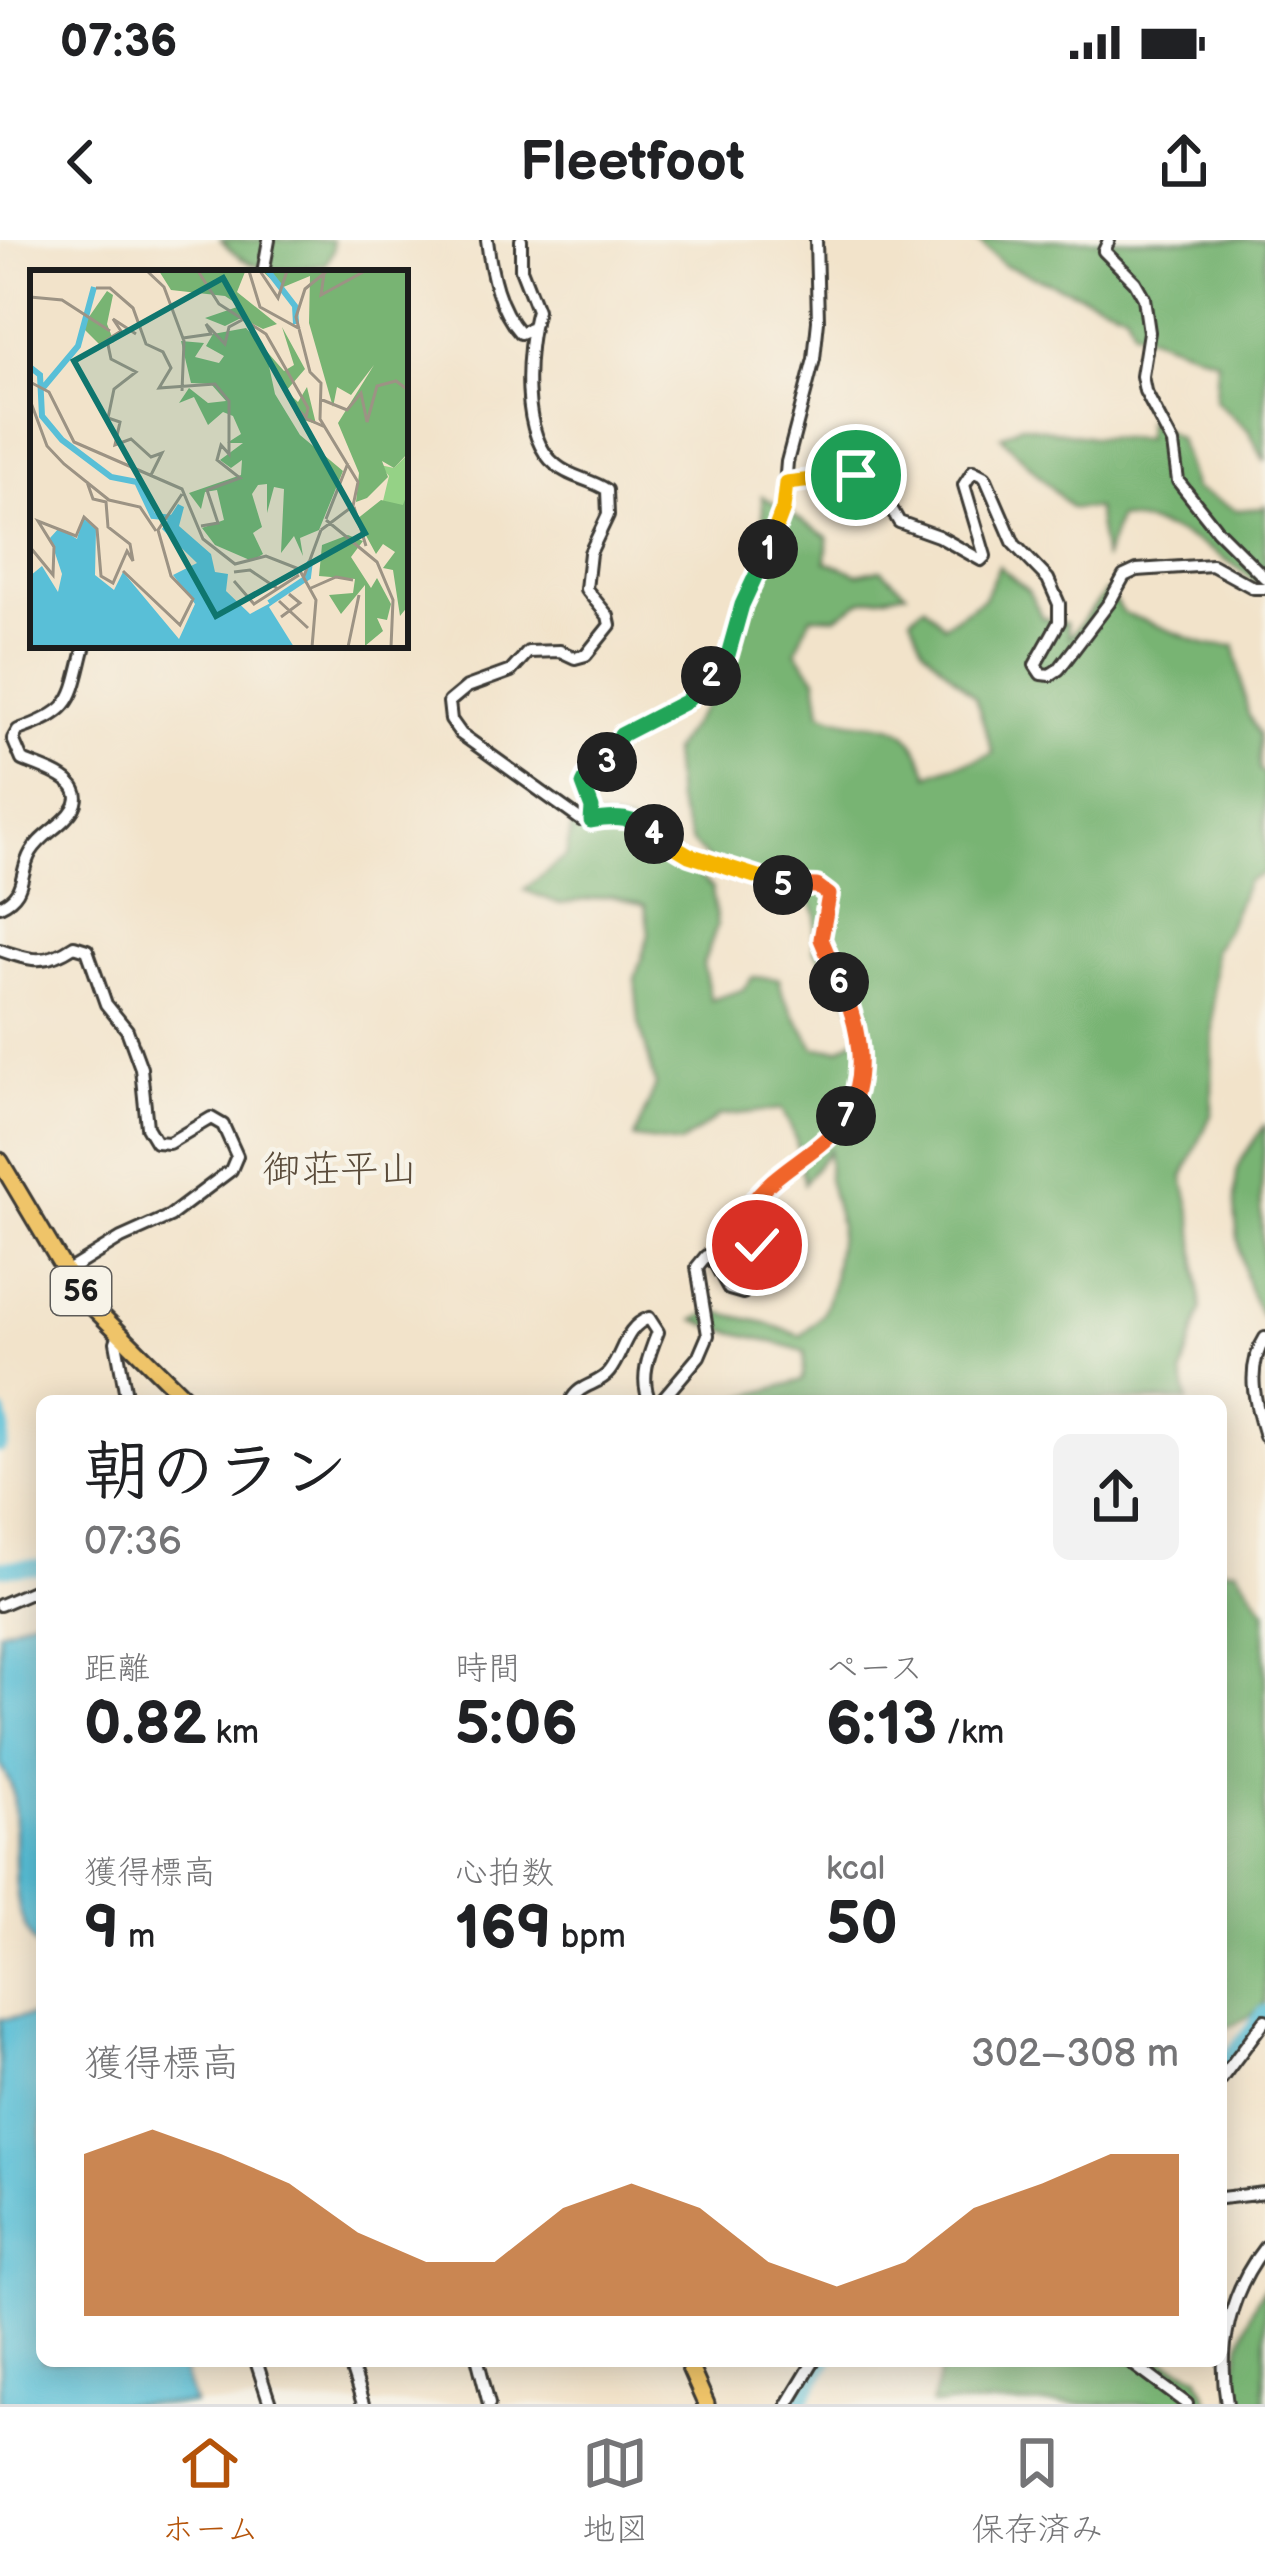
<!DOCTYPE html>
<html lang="ja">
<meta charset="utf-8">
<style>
body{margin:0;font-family:"Balsamiq Sans","Klee One",sans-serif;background:#f2f2f2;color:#202124;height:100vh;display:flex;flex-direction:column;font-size:45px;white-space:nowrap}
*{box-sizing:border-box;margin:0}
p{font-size:39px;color:#757577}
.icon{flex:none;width:66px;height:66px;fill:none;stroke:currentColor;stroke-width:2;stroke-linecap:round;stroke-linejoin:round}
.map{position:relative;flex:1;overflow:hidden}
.side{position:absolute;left:36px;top:1155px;width:1191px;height:972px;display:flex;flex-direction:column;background:#fff;border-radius:18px;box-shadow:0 6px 30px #0003}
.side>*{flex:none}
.pin{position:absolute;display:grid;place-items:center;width:102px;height:102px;color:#fff;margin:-51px;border:6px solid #fff;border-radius:50%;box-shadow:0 3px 12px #0007}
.km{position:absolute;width:60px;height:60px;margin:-30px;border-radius:50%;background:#222;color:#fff;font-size:33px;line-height:60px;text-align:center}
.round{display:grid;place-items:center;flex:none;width:126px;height:126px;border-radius:18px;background:#f2f2f2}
.overview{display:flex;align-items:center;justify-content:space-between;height:204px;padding:0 48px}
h1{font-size:66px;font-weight:700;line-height:90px}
.metrics{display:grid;grid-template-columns:repeat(3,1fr);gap:18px;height:204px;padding:12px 48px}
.metrics div{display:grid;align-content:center}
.metrics b{font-size:60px;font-weight:700}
.metrics small{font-size:33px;font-weight:400}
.metrics p{font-size:33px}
.chart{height:336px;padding:24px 48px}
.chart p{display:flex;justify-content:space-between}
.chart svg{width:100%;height:216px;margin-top:12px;fill:#b45309;opacity:.7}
.status{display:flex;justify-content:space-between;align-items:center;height:84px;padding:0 60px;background:#fff;direction:ltr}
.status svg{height:33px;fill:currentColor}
header{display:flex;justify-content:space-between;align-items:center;height:156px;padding:0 48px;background:#fff;font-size:54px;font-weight:700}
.dock{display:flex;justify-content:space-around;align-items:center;height:168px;border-top:3px solid #e0e0e0;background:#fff;font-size:33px;color:#757577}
.dock a{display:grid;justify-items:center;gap:6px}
.dock .on{color:#b45309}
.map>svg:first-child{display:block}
.forest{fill:#78b473;stroke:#4a6848;stroke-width:3}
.water{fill:#59bfd7;stroke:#3a6e7a;stroke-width:3}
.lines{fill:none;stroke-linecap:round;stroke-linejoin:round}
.river{stroke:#59bfd7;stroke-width:16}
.minor-casing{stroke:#3c3a36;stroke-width:16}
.highway-casing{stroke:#3c3a36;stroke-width:21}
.minor{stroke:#fff;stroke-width:10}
.highway{stroke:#efc469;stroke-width:15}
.split-1-casing{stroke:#fff;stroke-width:24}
.split-2-casing{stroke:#fff;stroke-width:24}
.split-3-casing{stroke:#fff;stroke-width:24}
.split-4-casing{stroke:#fff;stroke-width:24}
.split-5-casing{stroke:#fff;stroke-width:24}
.split-6-casing{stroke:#fff;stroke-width:24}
.split-7-casing{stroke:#fff;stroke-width:24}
.split-8-casing{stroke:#fff;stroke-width:24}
.split-9-casing{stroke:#fff;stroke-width:24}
.split-1{stroke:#f5b400;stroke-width:15}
.split-2{stroke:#22a559;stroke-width:15}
.split-3{stroke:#22a559;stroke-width:15}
.split-4{stroke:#22a559;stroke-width:15}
.split-5{stroke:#f5b400;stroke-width:15}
.split-6{stroke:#f0652b;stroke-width:15}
.split-7{stroke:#f0652b;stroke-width:15}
.split-8{stroke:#f0652b;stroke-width:15}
.split-9{stroke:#f5b400;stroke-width:15}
.labels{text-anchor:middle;stroke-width:9;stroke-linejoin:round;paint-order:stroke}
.shield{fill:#f7f3e8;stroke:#5e5c59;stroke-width:3}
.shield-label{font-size:30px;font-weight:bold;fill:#1c1c1c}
.quarter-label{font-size:39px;fill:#5a4b3a;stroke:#f7f3e8}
.inset-river{fill:none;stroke:#59bfd7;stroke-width:6}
.inset-road{fill:none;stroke:#9c9384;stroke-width:3}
.view{fill:#0f766e;fill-opacity:0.15;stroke:#0f766e;stroke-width:6}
.inset-edge{fill:none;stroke:#1c1c1c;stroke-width:6}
</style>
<div class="status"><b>07:36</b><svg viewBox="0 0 49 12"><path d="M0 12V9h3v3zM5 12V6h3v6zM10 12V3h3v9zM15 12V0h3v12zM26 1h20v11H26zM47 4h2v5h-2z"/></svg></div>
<header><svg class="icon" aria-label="back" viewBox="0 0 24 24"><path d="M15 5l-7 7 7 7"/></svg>Fleetfoot<svg class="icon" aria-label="share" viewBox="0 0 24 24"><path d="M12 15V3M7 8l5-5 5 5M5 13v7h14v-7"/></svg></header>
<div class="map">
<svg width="1265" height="2164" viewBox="0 0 1265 2164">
<rect width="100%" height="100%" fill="#f7f3e8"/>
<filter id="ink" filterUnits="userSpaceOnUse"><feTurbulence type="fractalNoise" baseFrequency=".00833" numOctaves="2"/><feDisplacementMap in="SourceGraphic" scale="24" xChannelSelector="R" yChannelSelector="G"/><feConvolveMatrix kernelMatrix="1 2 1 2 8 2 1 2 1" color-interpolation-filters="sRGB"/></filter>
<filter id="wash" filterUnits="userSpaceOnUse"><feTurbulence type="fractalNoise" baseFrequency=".004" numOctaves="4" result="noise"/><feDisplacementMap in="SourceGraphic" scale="48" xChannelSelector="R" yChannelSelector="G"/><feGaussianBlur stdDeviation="2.7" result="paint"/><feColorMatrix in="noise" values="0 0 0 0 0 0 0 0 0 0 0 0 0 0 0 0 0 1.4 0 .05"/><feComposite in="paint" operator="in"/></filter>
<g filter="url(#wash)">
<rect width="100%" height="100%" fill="#f2e3ca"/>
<path class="forest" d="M 221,0 L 332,0 L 333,10 L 326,24 C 286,33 250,36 221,0 Z
M 977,0 L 1265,0 L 1265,222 L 1249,191 L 1215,160 L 1217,120 L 1133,90 L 1126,72 L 1004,25 Z
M 1146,181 L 1178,198 L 1194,249 L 1237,270 L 1263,268 L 1265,264 L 1265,351 C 1226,314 1172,283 1118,278 L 1104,320 L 1096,269 L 1071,268 L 1001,196 L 1021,185 L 1092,197 L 1145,199 Z
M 762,256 L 828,297 L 826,321 L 858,334 L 881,329 L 906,352 L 861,361 L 836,377 L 811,376 L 796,411 L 816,438 L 821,472 C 878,497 902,461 929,535 C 951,523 971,524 993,513 L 975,457 L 923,407 L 911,377 L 924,365 L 944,385 L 984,358 L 999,326 L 1028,351 L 1043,378 L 1066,383 L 1069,398 L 1106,351 L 1124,373 L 1207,405 L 1235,406 L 1248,474 L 1259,495 L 1259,530 L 1265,535 L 1265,633 L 1247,641 L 1228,687 L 1214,710 L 1212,873 L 1183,937 L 1193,980 L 1201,1070 L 1182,1134 L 1188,1161 L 667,1161 L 744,1157 L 803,1140 L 805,1112 C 769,1098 730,1095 695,1080 L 712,1071 L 766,1083 L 801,1096 L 823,1074 L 832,1047 L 840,986 L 828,938 L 829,910 L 804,943 L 795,896 L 782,869 L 719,876 L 680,904 L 634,898 L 656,845 L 639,783 L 635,739 L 649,694 L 645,665 L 611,656 L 560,664 L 524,650 L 566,616 L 573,580 L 601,578 L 647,589 L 712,648 L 717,686 L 703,724 L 711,760 L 742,750 L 753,737 L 779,739 L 783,756 L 815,808 L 839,809 L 863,793 L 846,752 L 814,710 L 816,674 L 803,643 L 727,638 L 692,603 L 676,561 L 672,512 L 712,455 L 738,396 L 765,309 Z
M 1265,884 L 1261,958 L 1265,1080 C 1241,1051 1231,971 1237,933 C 1240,917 1257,898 1265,884 Z
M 1221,1329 L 1236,1329 L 1265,1370 L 1265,1763 L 1252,1775 L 1221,1790 Z
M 1265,2047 L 1265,2164 L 1233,2164 C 1237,2120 1239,2084 1265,2047 Z
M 944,2121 L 1164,2121 L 1198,2135 L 1210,2164 L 931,2164 Z"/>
<path class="water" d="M 42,1374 L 42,1712 C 1,1671 22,1599 12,1549 C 10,1540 3,1532 0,1523 C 0,1494 0,1424 0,1391 Z
M 42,1775 L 42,2121 L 180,2121 L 194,2164 L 0,2164 L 0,1779 Z"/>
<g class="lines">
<path class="river" d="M 0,1175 L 3,1188 L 0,1205
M 0,1328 L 42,1327
M 1221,1830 L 1265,1773
M 799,2164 L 825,2121"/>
</g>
</g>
<g filter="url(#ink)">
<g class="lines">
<defs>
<path id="minor" d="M 487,0 C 491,33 498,68 520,93 L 530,89
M 521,0 L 521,29 L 537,70 C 526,109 519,196 556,225 C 571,238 591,239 607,250 L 608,275 L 590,313 L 586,349 L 608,376 L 610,385 L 586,415 L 575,418 L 560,411 L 528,412 L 511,431 L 467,447 L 449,462 L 451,480 L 461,494 L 581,580 L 611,577 L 636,580 L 689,615 L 782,645 L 817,646 L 829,655 C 828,673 818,691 823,710 C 827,724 838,737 844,751 C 859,789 869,840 846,877 C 823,914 774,928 751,965 C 755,996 764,1028 743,1053 L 729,1049 L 712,1018 L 706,1016 L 697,1027 L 708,1095 L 699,1116 L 661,1161
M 1109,0 L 1104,11 L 1135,42 L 1144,58 L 1149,92 L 1142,136 L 1145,151 L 1173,204 L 1178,241 L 1217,290 L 1265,338
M 263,33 L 269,0
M 786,243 L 856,234 L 883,254 L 899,282 L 938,296 L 981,320 L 985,316 L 964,245 L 973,231 L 985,237 L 1014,304 L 1048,339 L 1059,364 L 1059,382 L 1035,425 L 1041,434 L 1050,435 L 1059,429 L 1109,363 L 1124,336 L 1137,330 L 1212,325 L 1254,348 L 1265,348
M 591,581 L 592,567 L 583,544 L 588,534 L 609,520 L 621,495 L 661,476 L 700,449 L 727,415 L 736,396 L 742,365 L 783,269 L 787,222 L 814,119 L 818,81 L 816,0
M 0,666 C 28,653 18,634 31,612 C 40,597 53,591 65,579 C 101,544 46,530 22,520 L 13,499 L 18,490 C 76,470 71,459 85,405
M 0,710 C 31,721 46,725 74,706 L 87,710 L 106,764 L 127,790 L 141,828 L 147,887 L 156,902 L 169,903 L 211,878 L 223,885 L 237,916 L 231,930 L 170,976 L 121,998 L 66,1032
M 119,1094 L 116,1102 L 127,1161
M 1265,1098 C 1245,1129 1255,1163 1265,1196
M 571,1161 C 580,1143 598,1146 609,1132 C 624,1113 624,1087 649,1078 L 658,1092 C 649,1114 639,1139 650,1161
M 0,1365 L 42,1347
M 1221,1839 L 1265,1780
M 1221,1958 L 1265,1953
M 256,2121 L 270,2164
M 349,2121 L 363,2164
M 478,2121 L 489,2164
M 1129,2121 L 1187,2164
M 788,2164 L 814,2121
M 1227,2164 C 1217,2108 1230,2051 1265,2007"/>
<path id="highway" d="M 0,921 L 66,1032 L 93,1067 L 188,1161
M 687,2121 L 706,2164"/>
</defs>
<use href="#minor" class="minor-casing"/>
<use href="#highway" class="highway-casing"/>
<use href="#minor" class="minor"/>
<use href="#highway" class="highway"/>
</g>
</g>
<g class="lines" filter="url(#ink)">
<defs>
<path id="split-1" d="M 768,309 L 783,269 L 786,243 L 856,235"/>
<path id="split-2" d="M 711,436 L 728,415 L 742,365 L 768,309"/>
<path id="split-3" d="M 607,522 L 621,495 L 685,462 L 711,436"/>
<path id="split-4" d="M 607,522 L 588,534 L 583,544 L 592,568 L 591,581 C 616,576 634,577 654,594"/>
<path id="split-5" d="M 654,594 L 689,615 L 783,645"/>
<path id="split-6" d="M 783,645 L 817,646 L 829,655 L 821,699 L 839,742"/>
<path id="split-7" d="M 839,742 C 859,782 869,835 846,876"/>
<path id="split-8" d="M 752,974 L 751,965 C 775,928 822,913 846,876"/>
<path id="split-9" d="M 752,974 L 757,1005"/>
</defs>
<use href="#split-1" class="split-1-casing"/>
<use href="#split-2" class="split-2-casing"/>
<use href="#split-3" class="split-3-casing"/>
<use href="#split-4" class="split-4-casing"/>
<use href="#split-5" class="split-5-casing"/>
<use href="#split-6" class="split-6-casing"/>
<use href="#split-7" class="split-7-casing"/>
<use href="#split-8" class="split-8-casing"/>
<use href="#split-9" class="split-9-casing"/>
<use href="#split-1" class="split-1"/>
<use href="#split-2" class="split-2"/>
<use href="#split-3" class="split-3"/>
<use href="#split-4" class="split-4"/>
<use href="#split-5" class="split-5"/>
<use href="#split-6" class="split-6"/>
<use href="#split-7" class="split-7"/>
<use href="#split-8" class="split-8"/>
<use href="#split-9" class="split-9"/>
</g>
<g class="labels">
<rect class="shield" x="51" y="1027" width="60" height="48" rx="9"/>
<g class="shield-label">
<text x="81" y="1061">56</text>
</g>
<g class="quarter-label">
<text x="340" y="942">御荘平山</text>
</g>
</g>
<g transform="translate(30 30)">
<rect width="378" height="378" fill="#f2e3ca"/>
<path d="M 378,184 L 378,224 L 374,238 L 353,231 L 359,206 L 350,195 L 364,198 Z" fill="#95d286"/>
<path d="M 129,1 L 215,2 L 207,22 L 247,54 L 233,59 L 211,48 L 195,56 L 175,48 L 210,36 L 195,26 L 141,20 ZM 232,1 L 378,1 L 378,183 L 364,198 L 352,191 L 358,207 L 337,228 L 326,232 L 329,203 L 308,153 L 344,95 L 321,125 L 307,117 L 303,137 L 279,53 L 280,6 L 251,18 ZM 77,21 L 83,25 L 77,54 L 84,72 L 72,77 L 52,57 ZM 252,57 L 275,99 L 256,121 L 268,132 L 277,117 L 286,154 L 268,148 L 236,82 L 245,124 L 270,165 L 313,201 L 289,260 L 270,268 L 273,286 L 264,266 L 251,283 L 254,219 L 244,217 L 237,243 L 237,214 L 228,215 L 222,224 L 232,257 L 223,263 L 233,284 L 222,291 L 185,275 L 172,258 L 194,250 L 187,220 L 175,222 L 171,239 L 159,223 L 211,205 L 212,190 L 201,198 L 190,190 L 213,173 L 197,173 L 211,164 L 203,146 L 193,142 L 178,155 L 164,127 L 149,133 L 159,118 L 178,133 L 196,131 L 181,114 L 161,113 L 151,71 L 174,73 L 165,87 L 189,93 L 194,86 L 176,76 L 183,64 L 216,58 L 254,101 L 264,95 ZM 378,221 L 378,336 L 370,346 L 363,300 L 353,298 L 365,282 L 353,274 L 346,284 L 327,249 L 351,230 L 373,235 ZM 318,265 L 333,271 L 321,287 L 341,318 L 347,308 L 361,334 L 357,350 L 347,348 L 353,361 L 335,376 L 335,315 L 311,344 L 299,325 L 323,323 L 325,309 L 289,306 L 292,275 Z" fill="#78b473"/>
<path d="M 148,234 L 154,237 L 149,256 L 181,284 L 185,302 L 198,304 L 196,321 L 220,344 L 248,329 L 239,337 L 264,377 L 0,377 L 0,306 L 12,296 L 28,322 L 32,304 L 20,268 L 29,258 L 47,269 L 53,248 L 66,259 L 65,305 L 84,320 L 93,302 L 149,369 L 165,334 L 143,305 L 167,293 L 132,259 Z" fill="#59bfd7"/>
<path class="inset-river" d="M 238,1 L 265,36 L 266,54M 0,97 L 10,105 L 12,146 L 32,170 L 81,207 L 107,212 L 123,246 L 143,248M 12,119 L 48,76 L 64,17M 239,333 L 278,307 L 280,291"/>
<path class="inset-road" d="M 117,1 L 134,17 L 154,71 L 152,121M 168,1 L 189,34 L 236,64 L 278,138 L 276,147 L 265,137 L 268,145 L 295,157M 219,1 L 230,37 L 270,59M 230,1 L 248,28 L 257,1M 294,4 L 291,25 L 335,1M 66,18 L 80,18 L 103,38 L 116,74 L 133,82 L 141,98 L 129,118 L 185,114 L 199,131 L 199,184 L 191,175 L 187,190 L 210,208 L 177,220 L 188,253 L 171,256M 0,27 L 32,30 L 80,61M 106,64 L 83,49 L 91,61 L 77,70 L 81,89 L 106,102 L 84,119 L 78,148 L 90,152 L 85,175 L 101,169 L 121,187 L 132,183 L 121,205M 153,68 L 181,64 L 176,54 L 195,74 L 199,57 L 212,50M 0,112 L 19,122 L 44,172 L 152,219 L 173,269 L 205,294 L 236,286 L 269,299 L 286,330 L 282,377M 290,129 L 317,140 L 331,123 L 337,152 L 347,116 L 366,111 L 378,120M 0,130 L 17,176 L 34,194 L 79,230 L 110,237 L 126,261M 324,237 L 336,276M 296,249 L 318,193M 296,250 L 347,292 L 363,330 L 361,377M 291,260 L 323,236 L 328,212 L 290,149 L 291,113 L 280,102 L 266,47 L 275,19 L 297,1M 0,277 L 23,305 L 24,277 L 8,251 L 46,266 L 54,247 L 67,259 L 71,306 L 83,313 L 97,281 L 103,291 L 100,274 L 78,257 L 76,232 L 63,229 L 57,212M 93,301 L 150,355 L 163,329 L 141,306 L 128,260 L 152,224M 204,302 L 220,300 L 248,319M 274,306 L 291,260M 204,311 L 224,334 L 269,305M 281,318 L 306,307 L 323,310M 249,331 L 278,358M 251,347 L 270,333 L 259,324M 318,377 L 329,325"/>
<path class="view" d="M 193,8 L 335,263 L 186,346 L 44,91 Z"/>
<rect width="378" height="378" class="inset-edge"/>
</g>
</svg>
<div class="pin" style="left:856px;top:235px;background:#1e9e55"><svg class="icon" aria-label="arrive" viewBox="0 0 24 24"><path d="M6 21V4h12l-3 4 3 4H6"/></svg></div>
<div class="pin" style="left:757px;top:1005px;background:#d93025"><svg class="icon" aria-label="check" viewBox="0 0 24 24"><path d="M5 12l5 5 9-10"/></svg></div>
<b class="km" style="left:768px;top:309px">1</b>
<b class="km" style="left:711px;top:436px">2</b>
<b class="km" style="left:607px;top:522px">3</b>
<b class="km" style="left:654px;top:594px">4</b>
<b class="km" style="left:783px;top:645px">5</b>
<b class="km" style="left:839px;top:742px">6</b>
<b class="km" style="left:846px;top:876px">7</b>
<section class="side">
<div class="overview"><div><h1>朝のラン</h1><p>07:36</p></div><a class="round"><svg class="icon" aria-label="share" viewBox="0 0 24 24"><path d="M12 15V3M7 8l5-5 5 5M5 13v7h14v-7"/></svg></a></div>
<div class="metrics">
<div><p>距離</p><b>0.82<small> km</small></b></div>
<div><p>時間</p><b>5:06</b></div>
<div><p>ペース</p><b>6:13<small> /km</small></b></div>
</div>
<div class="metrics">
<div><p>獲得標高</p><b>9<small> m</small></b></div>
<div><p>心拍数</p><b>169<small> bpm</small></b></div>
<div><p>kcal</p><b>50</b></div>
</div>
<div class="chart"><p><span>獲得標高</span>302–308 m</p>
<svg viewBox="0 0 160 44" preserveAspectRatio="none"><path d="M0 44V11L10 6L20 11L30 17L40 27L50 33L60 33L70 22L80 17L90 22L100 33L110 38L120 33L130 22L140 17L150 11L160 11V44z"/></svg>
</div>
</section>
</div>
<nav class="dock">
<a class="on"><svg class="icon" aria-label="home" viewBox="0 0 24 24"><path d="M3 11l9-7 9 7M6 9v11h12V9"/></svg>ホーム</a>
<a><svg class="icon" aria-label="map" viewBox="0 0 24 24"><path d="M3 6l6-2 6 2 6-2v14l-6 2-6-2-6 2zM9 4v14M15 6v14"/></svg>地図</a>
<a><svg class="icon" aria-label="saved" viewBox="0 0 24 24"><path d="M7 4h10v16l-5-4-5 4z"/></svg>保存済み</a>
</nav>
